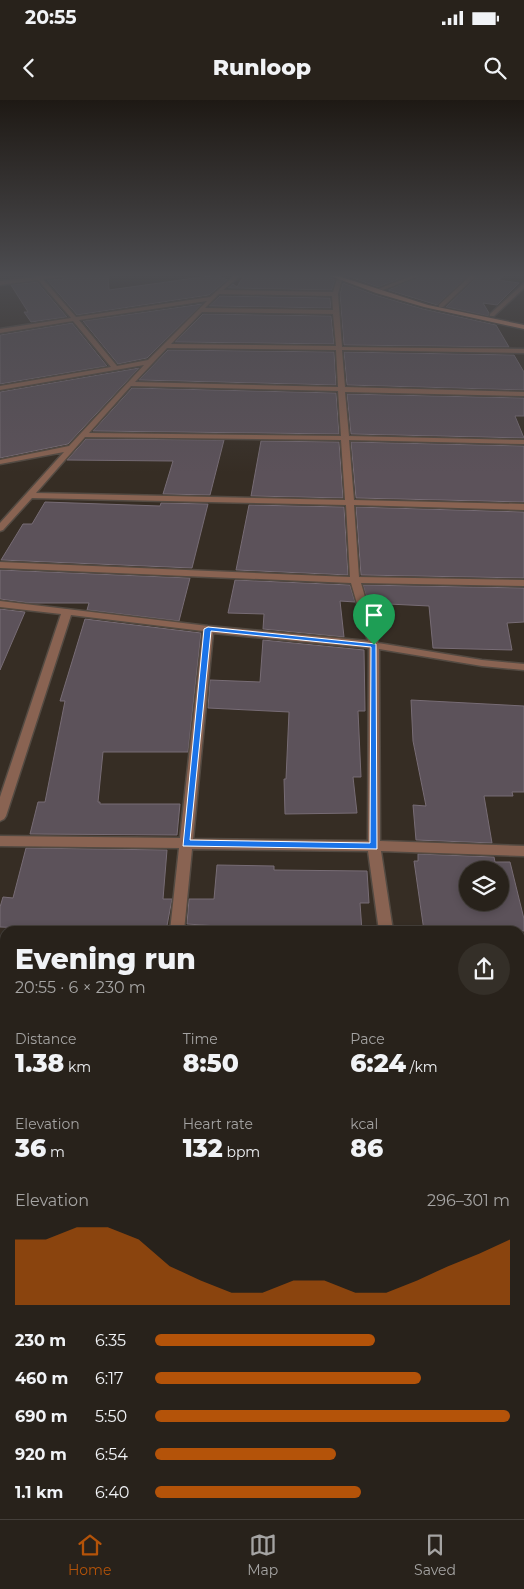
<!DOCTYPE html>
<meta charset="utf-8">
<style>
body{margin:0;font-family:Montserrat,sans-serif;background:#342f28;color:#f1f3f6;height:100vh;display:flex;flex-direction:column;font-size:19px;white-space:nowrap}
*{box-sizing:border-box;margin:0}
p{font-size:16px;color:#a5a4a3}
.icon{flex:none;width:28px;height:28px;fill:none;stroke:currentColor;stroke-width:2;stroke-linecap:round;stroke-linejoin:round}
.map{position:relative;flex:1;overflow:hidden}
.sheet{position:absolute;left:0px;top:826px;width:525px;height:594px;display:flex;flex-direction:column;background:#28221b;border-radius:15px 15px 0 0;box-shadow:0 2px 8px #0003,0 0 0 1px #443f3a}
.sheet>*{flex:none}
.controls{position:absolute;left:459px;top:761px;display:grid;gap:10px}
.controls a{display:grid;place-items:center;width:50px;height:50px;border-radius:50%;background:#28221b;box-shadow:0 2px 8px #0003,0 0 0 1px #443f3a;font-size:25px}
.pin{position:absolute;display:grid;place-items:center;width:42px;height:42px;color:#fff;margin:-51px -21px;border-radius:50% 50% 50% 0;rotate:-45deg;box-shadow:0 0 5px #0007}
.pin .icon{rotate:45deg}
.round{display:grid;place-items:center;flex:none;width:52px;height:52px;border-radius:26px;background:#342f28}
.head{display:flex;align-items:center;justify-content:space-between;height:85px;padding:0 15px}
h1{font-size:28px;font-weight:800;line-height:38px}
.figures{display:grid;grid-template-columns:repeat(3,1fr);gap:8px;height:85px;padding:5px 15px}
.figures div{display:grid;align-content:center}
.figures b{font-size:25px;font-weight:800}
.figures small{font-size:14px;font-weight:400}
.figures p{font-size:14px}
.chart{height:140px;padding:10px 15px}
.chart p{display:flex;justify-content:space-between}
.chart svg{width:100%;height:90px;margin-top:5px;fill:#b45309;opacity:.7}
ul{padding:0 15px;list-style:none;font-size:16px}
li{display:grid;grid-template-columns:80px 60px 1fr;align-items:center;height:38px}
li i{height:12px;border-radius:6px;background:#b45309}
.status{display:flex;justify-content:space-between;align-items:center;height:35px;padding:0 25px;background:#28221b;direction:ltr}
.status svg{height:14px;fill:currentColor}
header{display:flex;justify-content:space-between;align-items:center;height:65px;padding:0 15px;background:#28221b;font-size:22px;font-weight:800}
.dock{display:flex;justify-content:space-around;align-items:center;height:70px;border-top:1px solid #443f3a;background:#28221b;font-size:14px;color:#a5a4a3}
.dock a{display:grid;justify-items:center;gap:2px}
.dock .selected{color:#b45309}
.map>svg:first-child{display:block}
.building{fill:#5c525a;stroke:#776c75;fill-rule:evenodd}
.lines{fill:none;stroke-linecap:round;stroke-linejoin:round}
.minor-casing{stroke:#534a42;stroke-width:3}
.primary-casing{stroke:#534a42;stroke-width:3}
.minor{fill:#896352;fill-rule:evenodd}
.primary{fill:#e29472;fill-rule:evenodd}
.route{fill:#1a73e8;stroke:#fff;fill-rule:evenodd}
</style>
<div class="status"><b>20:55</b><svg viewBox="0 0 49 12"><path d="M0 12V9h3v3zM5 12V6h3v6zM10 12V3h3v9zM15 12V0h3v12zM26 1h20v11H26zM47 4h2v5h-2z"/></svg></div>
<header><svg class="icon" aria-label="back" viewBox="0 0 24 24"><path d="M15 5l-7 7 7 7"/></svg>Runloop<svg class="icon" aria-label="search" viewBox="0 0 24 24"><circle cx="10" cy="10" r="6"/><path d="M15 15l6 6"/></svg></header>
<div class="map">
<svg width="524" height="1419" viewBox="0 0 524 1419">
<rect width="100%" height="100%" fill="#362d24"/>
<path class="building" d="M 67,175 L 108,175 L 109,190 L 217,175 L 227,180 L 209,195 L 77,215 L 47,180 L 63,179 Z
M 244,175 L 326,175 L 335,180 L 332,190 L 228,188 L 233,184 L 237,187 Z
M 345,175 L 410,175 L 378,187 Z
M 423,175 L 469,175 L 437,205 L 388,190 Z
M 479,175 L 504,175 L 498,180 L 519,183 L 497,205 L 483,203 L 489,213 L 488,216 L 446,207 Z
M 37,182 L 67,217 L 31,222 L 24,212 L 28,212 L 11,185 Z
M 343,183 L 375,195 L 423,209 L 496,225 L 509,247 L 344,245 L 340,194 Z
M 220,196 L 330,198 L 331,208 L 209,206 Z
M 202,204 L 147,258 L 118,264 L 83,221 Z
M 203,214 L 331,216 L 334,244 L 175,242 Z
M 72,223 L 107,266 L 0,284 L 0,235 Z
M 168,250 L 334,252 L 336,285 L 139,280 Z
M 344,252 L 514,255 L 524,272 L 524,290 L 347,285 Z
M 139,268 L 68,344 L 0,358 L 0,292 Z
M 132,288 L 336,293 L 339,334 L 93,331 Z
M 347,294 L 524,298 L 524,316 L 515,316 L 524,338 L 351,334 Z
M 86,339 L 224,340 L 210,395 L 163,394 L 173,361 L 67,360 Z
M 261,341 L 339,342 L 343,398 L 251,396 Z
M 351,342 L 524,346 L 524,402 L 356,398 Z
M 45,402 L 160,406 L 161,403 L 208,404 L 192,468 L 1,460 L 23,424 L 32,424 Z
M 249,405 L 344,407 L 348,475 L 236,470 Z
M 356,407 L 524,412 L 524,478 L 361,475 Z
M 0,470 L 190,478 L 179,521 L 87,510 L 89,503 L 29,503 L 0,499 Z
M 235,480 L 350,485 L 355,502 L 340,501 L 344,537 L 263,529 L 264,514 L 228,513 Z
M 363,485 L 524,488 L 524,522 L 507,523 L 512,550 L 433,548 L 429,506 L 368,503 Z
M 0,509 L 25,512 L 0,570 Z
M 85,519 L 201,533 L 188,652 L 103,652 L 98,702 L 100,702 L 100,704 L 180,704 L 177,735 L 30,734 L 38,702 L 45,702 L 65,601 L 60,601 Z
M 263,540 L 364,550 L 365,611 L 358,611 L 361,677 L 353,677 L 357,713 L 285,714 L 284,679 L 286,679 L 289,612 L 208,608 L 210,580 L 260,582 Z
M 411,600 L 524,606 L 524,692 L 512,692 L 513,696 L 484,696 L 492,743 L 416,740 L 413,705 L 426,706 L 413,641 Z
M 26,748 L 167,750 L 163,799 L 172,799 L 166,831 L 102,831 L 0,827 L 0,807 L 3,797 L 13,798 Z
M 418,754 L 494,757 L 495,762 L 510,762 L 524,819 L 524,831 L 424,831 L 414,761 L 418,761 ZM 468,770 L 500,770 L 500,802 L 468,802 Z
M 217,765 L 274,766 L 274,770 L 367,771 L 369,803 L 360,803 L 362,831 L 280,831 L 280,830 L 187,824 L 189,799 L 214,799 Z"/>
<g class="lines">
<defs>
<path id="minor" d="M 34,175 L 65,175 L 63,177 L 43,179 L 76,217 L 210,197 L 235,175 L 241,175 L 223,190 L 333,192 L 338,175 L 343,175 L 338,194 L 342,247 L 524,249 L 524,253 L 342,250 L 345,287 L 524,292 L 524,296 L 345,292 L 349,336 L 524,340 L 524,344 L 349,340 L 354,400 L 524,404 L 524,410 L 354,405 L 359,477 L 524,480 L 524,486 L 361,483 L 378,543 L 482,560 L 524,564 L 524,570 L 482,566 L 379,549 L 380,741 L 524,746 L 524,756 L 381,751 L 393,831 L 379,831 L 368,751 L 192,749 L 184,831 L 170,831 L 179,748 L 0,746 L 0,736 L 180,738 L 203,531 L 71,515 L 6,716 L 4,719 L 0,721 L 0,697 L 61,514 L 0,507 L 0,501 L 208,526 L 368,541 L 351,483 L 0,468 L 0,462 L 350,477 L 346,405 L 32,398 L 3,430 L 0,431 L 0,423 L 64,352 L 0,364 L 0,360 L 69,346 L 144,265 L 0,290 L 0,286 L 111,267 L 73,221 L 0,233 L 0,229 L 71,218 L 38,180 L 0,185 L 0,181 L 36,177 ZM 219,194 L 332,196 L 333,210 L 205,208 ZM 207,201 L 148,260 L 117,266 L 79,220 ZM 202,212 L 333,214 L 336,246 L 171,244 ZM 167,248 L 336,250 L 338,287 L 135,282 ZM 131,286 L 338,291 L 341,336 L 89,333 ZM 85,337 L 341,340 L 345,400 L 36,393 ZM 213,533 L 369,548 L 368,741 L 193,739 Z
M 414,175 L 421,175 L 383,190 L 378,189 Z
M 471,175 L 477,175 L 443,207 L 439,207 L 439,205 Z
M 524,183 L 524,188 L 494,216 L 490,216 L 490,214 Z
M 520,1020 L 524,1021 L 524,1037 L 520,1036 Z
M 0,1274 L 5,1274 L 5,1294 L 0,1294 Z
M 113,1415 L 135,1415 L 135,1419 L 113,1419 Z
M 420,1415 L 442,1415 L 443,1419 L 421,1419 Z"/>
<path id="primary" d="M 328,175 L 335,175 L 428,205 L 524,225 L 524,229 L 424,207 L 376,193 Z"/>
</defs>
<use href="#minor" class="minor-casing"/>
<use href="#primary" class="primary-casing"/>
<use href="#minor" class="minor"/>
<use href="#primary" class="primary"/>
</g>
<linearGradient id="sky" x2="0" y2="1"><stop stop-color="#1e1914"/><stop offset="0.47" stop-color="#4c4c50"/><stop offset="1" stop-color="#4c4c50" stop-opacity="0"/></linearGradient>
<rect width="524" height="373" fill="url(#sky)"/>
<path class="route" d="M 208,527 L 376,544 L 377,749 L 183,746 L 204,529 ZM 211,531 L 371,547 L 370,743 L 190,740 Z"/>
</svg>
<div class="controls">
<a><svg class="icon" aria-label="layers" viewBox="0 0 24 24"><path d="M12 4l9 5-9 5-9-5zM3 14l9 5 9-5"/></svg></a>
</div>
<div class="pin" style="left:374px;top:545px;background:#1e9e55"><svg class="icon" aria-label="arrive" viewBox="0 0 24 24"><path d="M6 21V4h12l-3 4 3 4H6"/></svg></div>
<section class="sheet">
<div class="head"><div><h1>Evening run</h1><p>20:55 · 6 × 230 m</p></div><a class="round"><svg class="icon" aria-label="share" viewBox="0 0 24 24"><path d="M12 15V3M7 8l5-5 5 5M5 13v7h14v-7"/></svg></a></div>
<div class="figures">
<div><p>Distance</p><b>1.38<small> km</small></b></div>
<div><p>Time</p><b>8:50</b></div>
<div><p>Pace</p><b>6:24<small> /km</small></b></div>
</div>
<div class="figures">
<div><p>Elevation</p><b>36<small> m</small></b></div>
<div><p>Heart rate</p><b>132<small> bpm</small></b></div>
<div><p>kcal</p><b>86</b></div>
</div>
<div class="chart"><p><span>Elevation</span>296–301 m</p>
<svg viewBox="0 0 160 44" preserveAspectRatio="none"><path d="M0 44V12L10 12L20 6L30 6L40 12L50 25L60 32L70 38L80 38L90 32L100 32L110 38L120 38L130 32L140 25L150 19L160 12V44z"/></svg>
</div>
<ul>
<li><b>230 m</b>6:35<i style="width:62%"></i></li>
<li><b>460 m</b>6:17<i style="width:75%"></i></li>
<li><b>690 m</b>5:50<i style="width:100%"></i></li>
<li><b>920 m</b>6:54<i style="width:51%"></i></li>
<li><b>1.1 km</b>6:40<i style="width:58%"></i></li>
</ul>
</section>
</div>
<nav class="dock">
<a class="selected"><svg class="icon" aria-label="home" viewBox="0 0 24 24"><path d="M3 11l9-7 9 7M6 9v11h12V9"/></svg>Home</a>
<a><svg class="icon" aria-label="map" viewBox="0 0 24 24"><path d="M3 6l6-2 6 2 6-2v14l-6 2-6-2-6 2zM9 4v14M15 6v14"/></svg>Map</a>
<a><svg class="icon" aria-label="saved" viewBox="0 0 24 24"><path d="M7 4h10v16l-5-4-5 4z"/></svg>Saved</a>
</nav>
